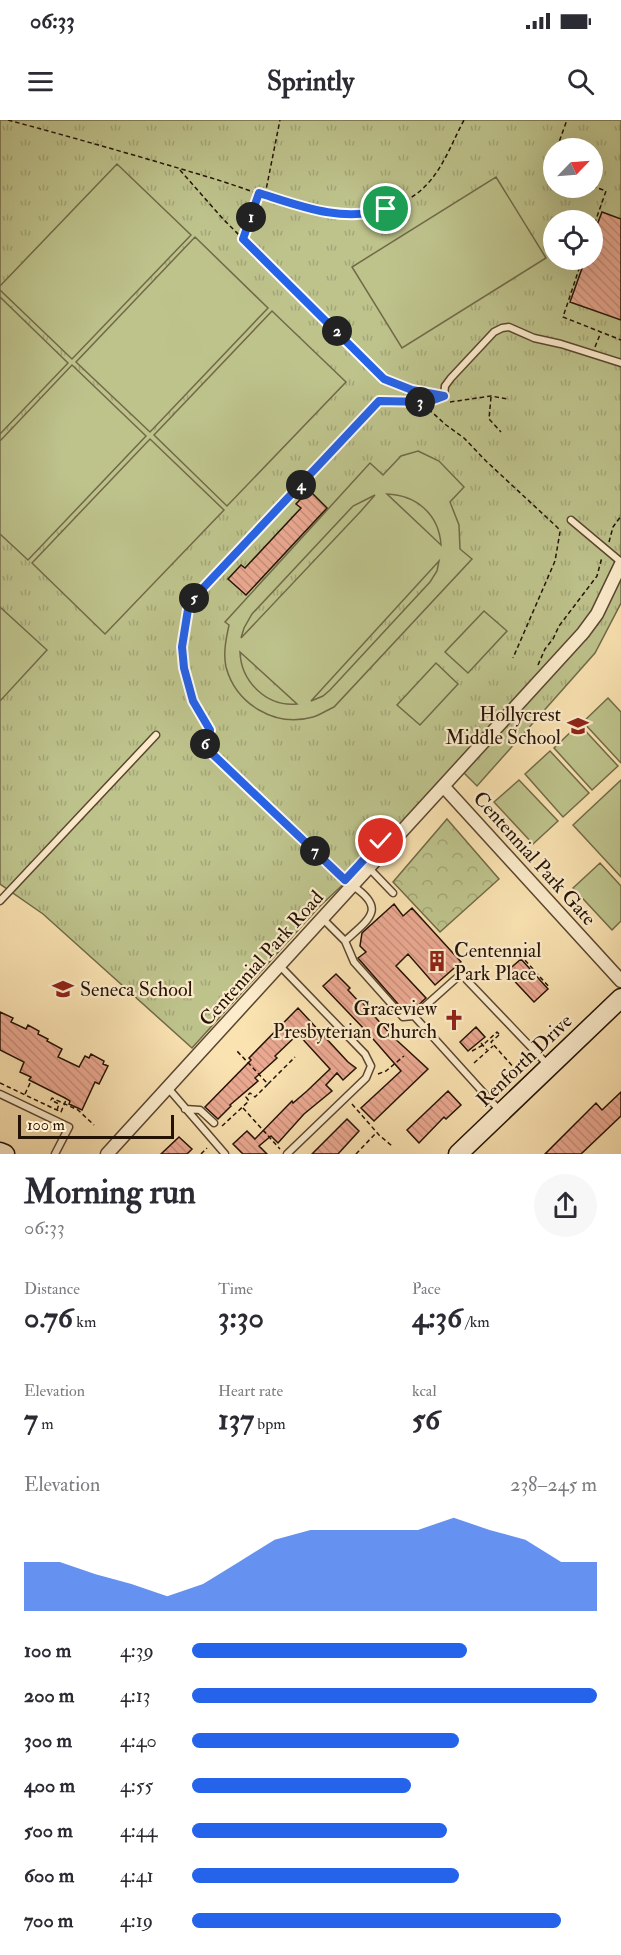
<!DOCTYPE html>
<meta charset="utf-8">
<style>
body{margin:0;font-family:"IM FELL Double Pica",serif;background:#f7f7f7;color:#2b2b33;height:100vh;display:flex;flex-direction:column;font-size:22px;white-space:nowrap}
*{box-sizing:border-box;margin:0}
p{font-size:20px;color:#7c7c81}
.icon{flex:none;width:33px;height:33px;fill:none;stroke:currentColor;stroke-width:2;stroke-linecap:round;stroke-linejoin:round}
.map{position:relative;height:1034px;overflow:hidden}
.sheet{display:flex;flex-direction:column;background:#fff;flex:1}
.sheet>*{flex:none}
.needle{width:39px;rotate:65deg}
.buttons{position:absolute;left:543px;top:18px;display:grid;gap:12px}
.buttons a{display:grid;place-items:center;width:60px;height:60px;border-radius:50%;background:#fff;box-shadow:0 6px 24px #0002;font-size:30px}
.scale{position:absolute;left:18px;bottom:15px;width:156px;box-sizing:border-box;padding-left:6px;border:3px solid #241205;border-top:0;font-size:16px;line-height:21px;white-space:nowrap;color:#241205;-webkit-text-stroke:4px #fceccc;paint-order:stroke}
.pin{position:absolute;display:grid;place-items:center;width:51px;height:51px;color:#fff;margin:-26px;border:3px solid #fff;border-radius:50%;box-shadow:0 2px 6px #0007}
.km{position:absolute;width:30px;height:30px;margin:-15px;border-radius:50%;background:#222;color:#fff;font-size:16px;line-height:30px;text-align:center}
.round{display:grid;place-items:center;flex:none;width:63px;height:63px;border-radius:32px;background:#f7f7f7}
.overview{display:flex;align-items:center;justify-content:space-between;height:102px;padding:0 24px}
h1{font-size:33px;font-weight:700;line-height:45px}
.stats{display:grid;grid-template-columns:repeat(3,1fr);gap:9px;height:102px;padding:6px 24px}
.stats div{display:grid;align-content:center}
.stats b{font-size:30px;font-weight:700}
.stats small{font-size:16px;font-weight:400}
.stats p{font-size:16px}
.chart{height:168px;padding:12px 24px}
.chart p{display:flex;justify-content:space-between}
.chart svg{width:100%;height:108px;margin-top:6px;fill:#2563eb;opacity:.7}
ul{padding:0 24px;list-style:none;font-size:20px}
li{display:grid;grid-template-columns:96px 72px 1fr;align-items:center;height:45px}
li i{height:15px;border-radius:8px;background:#2563eb}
.status{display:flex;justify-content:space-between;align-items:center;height:42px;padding:0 30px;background:#fff;direction:ltr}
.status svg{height:16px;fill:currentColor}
header{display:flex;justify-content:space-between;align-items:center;height:78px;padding:0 24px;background:#fff;font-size:27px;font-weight:700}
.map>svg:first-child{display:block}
.forest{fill:url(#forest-crowns);stroke:#716a48;stroke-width:1.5}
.park{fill:url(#park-tufts);stroke:#716a48;stroke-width:1.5;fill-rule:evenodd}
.garden{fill:#bec38c;stroke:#716a48;stroke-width:1.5;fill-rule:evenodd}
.building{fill:url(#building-back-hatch);stroke:#241205;stroke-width:1.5}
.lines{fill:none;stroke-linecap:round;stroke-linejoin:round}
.lane-casing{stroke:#5a4630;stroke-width:9}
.street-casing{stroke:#5a4630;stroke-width:15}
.secondary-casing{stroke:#241205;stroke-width:21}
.path{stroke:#241205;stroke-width:1.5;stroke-dasharray:4.5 3;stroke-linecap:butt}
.lane{stroke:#fceccc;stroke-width:6}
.street{stroke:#fceccc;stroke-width:12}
.secondary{stroke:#fceccc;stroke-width:18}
.route-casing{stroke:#fff;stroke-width:12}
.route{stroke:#2563eb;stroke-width:8}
.labels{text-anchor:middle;stroke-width:4.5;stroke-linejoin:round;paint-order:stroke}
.poi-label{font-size:20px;fill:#241205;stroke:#fceccc;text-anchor:end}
.street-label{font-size:20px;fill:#241205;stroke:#fceccc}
</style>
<div class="status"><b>06:33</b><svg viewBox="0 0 49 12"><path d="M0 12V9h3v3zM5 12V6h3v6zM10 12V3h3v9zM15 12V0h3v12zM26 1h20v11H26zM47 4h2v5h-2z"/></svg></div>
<header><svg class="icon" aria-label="menu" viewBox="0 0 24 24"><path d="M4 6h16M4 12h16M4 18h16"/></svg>Sprintly<svg class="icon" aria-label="search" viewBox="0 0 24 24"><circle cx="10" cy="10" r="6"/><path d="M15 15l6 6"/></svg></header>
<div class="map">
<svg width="621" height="1034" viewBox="0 0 621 1034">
<defs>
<pattern id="forest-crowns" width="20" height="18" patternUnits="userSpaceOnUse" patternTransform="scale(1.5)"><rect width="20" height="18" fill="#bec38c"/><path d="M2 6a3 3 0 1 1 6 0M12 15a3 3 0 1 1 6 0" fill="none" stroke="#a3a677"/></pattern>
<pattern id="park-tufts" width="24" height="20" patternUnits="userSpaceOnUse" patternTransform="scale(1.5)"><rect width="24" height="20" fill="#bec38c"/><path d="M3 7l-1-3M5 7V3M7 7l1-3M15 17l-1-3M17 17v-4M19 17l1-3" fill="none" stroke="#a3a677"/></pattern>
<pattern id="building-back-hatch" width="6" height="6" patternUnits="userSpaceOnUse" patternTransform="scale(1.5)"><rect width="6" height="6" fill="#eba992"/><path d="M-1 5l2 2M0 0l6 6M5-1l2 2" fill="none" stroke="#c9907c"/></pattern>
</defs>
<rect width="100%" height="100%" fill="#fae2b1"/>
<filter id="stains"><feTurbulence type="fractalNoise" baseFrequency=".00333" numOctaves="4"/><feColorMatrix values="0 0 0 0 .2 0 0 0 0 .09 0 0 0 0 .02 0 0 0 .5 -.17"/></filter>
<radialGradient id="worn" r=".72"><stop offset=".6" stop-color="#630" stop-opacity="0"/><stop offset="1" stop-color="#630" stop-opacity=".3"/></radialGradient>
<path class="forest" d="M 447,699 L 499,759 L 440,812 L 393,762 Z"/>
<path class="park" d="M 0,0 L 621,0 L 621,483 L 595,533 L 477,666 L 463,652 L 319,787 L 192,928 L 43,794 L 0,764 ZM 554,28 L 592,28 L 592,68 L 554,68 ZM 554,100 L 592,100 L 592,140 L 554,140 Z"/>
<path class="garden" d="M 117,44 L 191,115 L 72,239 L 0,170 L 0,166 Z
M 496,57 L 546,138 L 402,228 L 352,147 Z
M 195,117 L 268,188 L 150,312 L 76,242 Z
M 0,177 L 68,243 L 0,314 Z
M 272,191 L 346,262 L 227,386 L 154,315 Z
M 72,245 L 146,316 L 28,440 L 0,414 L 0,321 Z
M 150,319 L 224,390 L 105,514 L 32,443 Z
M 418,331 L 439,341 L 464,367 L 450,382 L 459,405 L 460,429 L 472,439 L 334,587 C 327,590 320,595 313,597 C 275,608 236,584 226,547 C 223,533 226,519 229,505 L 225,502 L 370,343 L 383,355 L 401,336 ZM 387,374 C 416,375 439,394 441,425 ZM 375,375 L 361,391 L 241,518 L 244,508 L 252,494 L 353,386 ZM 439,441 L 437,451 L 430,462 L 330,570 L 323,576 L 311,581 ZM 240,532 L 297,584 C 266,587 241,561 240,532 Z
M 0,487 L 47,530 L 0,581 Z
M 484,491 L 507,511 L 468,553 L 445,532 Z
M 436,543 L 458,564 L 420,605 L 397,585 Z
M 608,578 L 621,592 L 621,643 L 583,602 Z
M 579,604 L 618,646 L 592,670 L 554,628 Z
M 550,631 L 589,673 L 563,697 L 525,654 Z
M 519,660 L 558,701 L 533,724 L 494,682 Z
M 621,660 L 621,757 L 573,705 Z
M 600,743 L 621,766 L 621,801 L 612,810 L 573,768 Z"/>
<path class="building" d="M 602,92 L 621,99 L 621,200 L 570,182 L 585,140 L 592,140 L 592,118 Z
M 309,370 L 327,388 L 246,475 L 228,459 L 241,445 L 245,448 L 301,388 L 296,384 Z
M 394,784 L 403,796 L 412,788 L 461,842 L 435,865 L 408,834 L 396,846 L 426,878 L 412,891 L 405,892 L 358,838 L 366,832 L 360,826 L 362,813 Z
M 521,839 L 548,869 L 534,882 L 506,852 Z
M 336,854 L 350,868 L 348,870 L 360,883 L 361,881 L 391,915 L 428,949 L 374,1001 L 361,988 L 401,951 L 367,912 L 323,866 Z
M 298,888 L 348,942 L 356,948 L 343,960 L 337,953 L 326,965 L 332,971 L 304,994 L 278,1023 L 271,1016 L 259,1026 L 267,1034 L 243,1034 L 233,1024 L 247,1011 L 255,1019 L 292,981 L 293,983 L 307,971 L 330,949 L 298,914 L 275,936 L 277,938 L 255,958 L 258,961 L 230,985 L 231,986 L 218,999 L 205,987 L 251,940 L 249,938 Z
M 0,892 L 13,898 L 11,902 L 26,909 L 28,905 L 39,911 L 38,914 L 48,919 L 47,921 L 62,929 L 58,937 L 79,947 L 85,936 L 89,938 L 91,934 L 104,941 L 103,944 L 108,946 L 99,964 L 95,962 L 82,990 L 69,984 L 70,981 L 65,978 L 29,960 L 31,957 L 20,952 L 24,942 L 0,930 Z
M 476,907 L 485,917 L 468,931 L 460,922 Z
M 448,971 L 461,985 L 446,999 L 444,997 L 419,1023 L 407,1010 Z
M 621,972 L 621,996 L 581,1034 L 545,1034 L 596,983 L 602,990 Z
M 347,999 L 359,1011 L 338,1034 L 312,1034 Z
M 179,1017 L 192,1029 L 187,1034 L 161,1034 Z"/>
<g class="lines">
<defs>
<path id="lane" d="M 444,276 L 445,266 L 451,258 L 494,212 L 502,208 L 509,207 L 534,218 L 561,224 L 621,243
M 571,400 L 621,442
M 369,748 L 393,773
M 0,781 L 156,615
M 323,799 L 345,821 C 369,799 387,789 353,766
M 345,821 L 354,842 L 403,897 L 414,896 L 461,854 L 547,944
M 280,846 L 365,934 L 371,946 L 366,958 L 287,1034
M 414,896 L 500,991
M 168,968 L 225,1034
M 0,974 L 69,1007 L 55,1034
M 185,989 L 200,990 L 214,1003"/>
<path id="street" d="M 444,667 L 621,861
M 107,1034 L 583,513 L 597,494 L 621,444"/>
<path id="secondary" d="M 0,1032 L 5,1034
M 458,1034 L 621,878"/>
</defs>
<use href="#lane" class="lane-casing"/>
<use href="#street" class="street-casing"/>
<use href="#secondary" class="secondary-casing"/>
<path class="path" d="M 8,0 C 78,19 149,39 218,60 C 259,73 298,90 341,94 C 362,96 384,91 403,82 C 438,65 447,32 464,0
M 560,28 L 559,22 L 567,0
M 180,50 L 223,99 L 384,259 L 412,269 L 436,274
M 592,66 L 606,71 L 592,111
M 265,75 L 280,0
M 244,118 L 258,74
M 582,140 L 563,197 L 621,220
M 595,227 L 601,212
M 491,277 L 489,299 L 501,312
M 450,282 L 491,276 L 508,279
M 423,284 L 446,305 L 464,318 L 486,341 L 558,408 L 560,412 L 555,441 L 513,538
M 609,422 L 613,407 L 621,396
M 538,545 L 545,529 L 553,519 L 559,506 L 597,456 L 602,437
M 343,758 L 204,626 L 210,610 L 193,581 L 184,548 L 182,527 L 189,483 L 379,281 L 422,282 L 435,279
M 515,829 L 550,868
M 499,915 L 491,922 L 516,950
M 481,923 L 487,930
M 472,931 L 483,925 L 497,912 L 499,914
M 474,943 L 493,926
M 378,954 L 386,951 L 404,936
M 0,963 L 61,992 L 66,980
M 268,964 L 295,937
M 25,974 L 31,961
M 352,984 L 379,1015 L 392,1026
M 243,988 L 280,1029
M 57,990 L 59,984 L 51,980 L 52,978 L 78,990 L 94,1005
M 222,1006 L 249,981 L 246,977 L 250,973 L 255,977 L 268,964 L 237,931
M 201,1034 L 207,1028
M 356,1034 L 376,1013"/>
<use href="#lane" class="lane"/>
<use href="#street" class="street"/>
<use href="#secondary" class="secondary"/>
</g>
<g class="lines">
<defs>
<path id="route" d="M 381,721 L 345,760 L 204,626 L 210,610 L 193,581 L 184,548 L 182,527 L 189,483 L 379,281 L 428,282 L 444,276 L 412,270 L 384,259 L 243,119 L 259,73 C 300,86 342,103 386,89"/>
</defs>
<use href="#route" class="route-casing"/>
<use href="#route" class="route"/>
</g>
<defs>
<symbol id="school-bare" viewBox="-9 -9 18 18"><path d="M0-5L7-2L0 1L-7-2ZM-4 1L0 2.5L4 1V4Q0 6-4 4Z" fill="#8f2418" stroke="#fceccc" stroke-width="2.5" paint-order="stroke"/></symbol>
<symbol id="building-bare" viewBox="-9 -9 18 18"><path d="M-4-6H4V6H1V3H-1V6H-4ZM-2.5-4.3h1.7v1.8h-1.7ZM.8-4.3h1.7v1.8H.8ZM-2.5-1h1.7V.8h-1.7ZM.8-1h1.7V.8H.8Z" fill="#8f2418" stroke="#fceccc" stroke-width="2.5" paint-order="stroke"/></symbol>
<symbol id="church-bare" viewBox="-9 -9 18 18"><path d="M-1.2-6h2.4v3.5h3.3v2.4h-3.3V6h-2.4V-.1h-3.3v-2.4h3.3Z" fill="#8f2418" stroke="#fceccc" stroke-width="2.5" paint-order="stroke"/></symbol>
</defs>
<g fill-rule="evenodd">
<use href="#school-bare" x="563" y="591" width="30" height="30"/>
<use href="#building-bare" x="422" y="826" width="30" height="30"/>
<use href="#school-bare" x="48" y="854" width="30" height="30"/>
<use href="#church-bare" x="439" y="885" width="30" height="30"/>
</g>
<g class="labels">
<g class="poi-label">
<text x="561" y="601">Hollycrest<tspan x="561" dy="23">Middle School</tspan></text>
<text x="454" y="837" text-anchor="start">Centennial<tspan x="454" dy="23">Park Place</tspan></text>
<text x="80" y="876" text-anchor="start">Seneca School</text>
<text x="437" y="895">Graceview<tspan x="437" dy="23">Presbyterian Church</tspan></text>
</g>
<g class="street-label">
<text transform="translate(535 738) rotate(48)" y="7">Centennial Park Gate</text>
<text transform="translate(261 838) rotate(-48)" y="7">Centennial Park Road</text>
<text transform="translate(524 940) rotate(-44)" y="7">Renforth Drive</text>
</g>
</g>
<rect width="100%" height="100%" filter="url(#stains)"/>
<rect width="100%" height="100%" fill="url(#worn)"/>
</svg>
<div class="buttons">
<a><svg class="needle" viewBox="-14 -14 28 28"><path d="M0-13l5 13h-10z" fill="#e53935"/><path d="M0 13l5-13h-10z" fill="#7c7c81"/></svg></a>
<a><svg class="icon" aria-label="locate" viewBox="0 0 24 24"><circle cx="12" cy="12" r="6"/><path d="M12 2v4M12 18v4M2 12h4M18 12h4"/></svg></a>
</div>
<div class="scale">100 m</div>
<div class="pin" style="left:386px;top:89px;background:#1e9e55"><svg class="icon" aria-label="arrive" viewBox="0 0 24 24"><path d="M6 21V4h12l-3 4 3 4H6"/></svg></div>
<div class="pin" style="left:381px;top:721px;background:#d93025"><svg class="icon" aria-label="check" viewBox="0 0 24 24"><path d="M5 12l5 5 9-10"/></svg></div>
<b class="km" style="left:251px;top:97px">1</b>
<b class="km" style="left:337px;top:211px">2</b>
<b class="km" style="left:420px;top:282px">3</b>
<b class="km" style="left:301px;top:365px">4</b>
<b class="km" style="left:194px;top:478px">5</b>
<b class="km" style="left:205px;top:624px">6</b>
<b class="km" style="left:315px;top:731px">7</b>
</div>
<section class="sheet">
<div class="overview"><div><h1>Morning run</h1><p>06:33</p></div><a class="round"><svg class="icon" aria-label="share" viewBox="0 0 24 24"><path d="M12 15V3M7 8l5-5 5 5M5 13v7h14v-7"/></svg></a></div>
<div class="stats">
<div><p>Distance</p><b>0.76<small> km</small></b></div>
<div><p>Time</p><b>3:30</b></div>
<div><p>Pace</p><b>4:36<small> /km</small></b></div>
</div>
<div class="stats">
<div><p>Elevation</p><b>7<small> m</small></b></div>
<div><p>Heart rate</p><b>137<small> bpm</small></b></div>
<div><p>kcal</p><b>56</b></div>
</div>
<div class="chart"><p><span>Elevation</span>238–245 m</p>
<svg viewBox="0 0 160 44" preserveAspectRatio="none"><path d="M0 44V24L10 24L20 29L30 33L40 38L50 33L60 24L70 15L80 11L90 11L100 11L110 11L120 6L130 11L140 15L150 24L160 24V44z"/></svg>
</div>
<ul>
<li><b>100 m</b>4:39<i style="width:68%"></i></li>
<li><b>200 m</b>4:13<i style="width:100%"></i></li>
<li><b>300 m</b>4:40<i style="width:66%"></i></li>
<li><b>400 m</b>4:55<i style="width:54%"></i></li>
<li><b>500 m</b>4:44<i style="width:63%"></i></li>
<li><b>600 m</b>4:41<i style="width:66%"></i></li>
<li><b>700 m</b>4:19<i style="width:91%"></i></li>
</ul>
</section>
